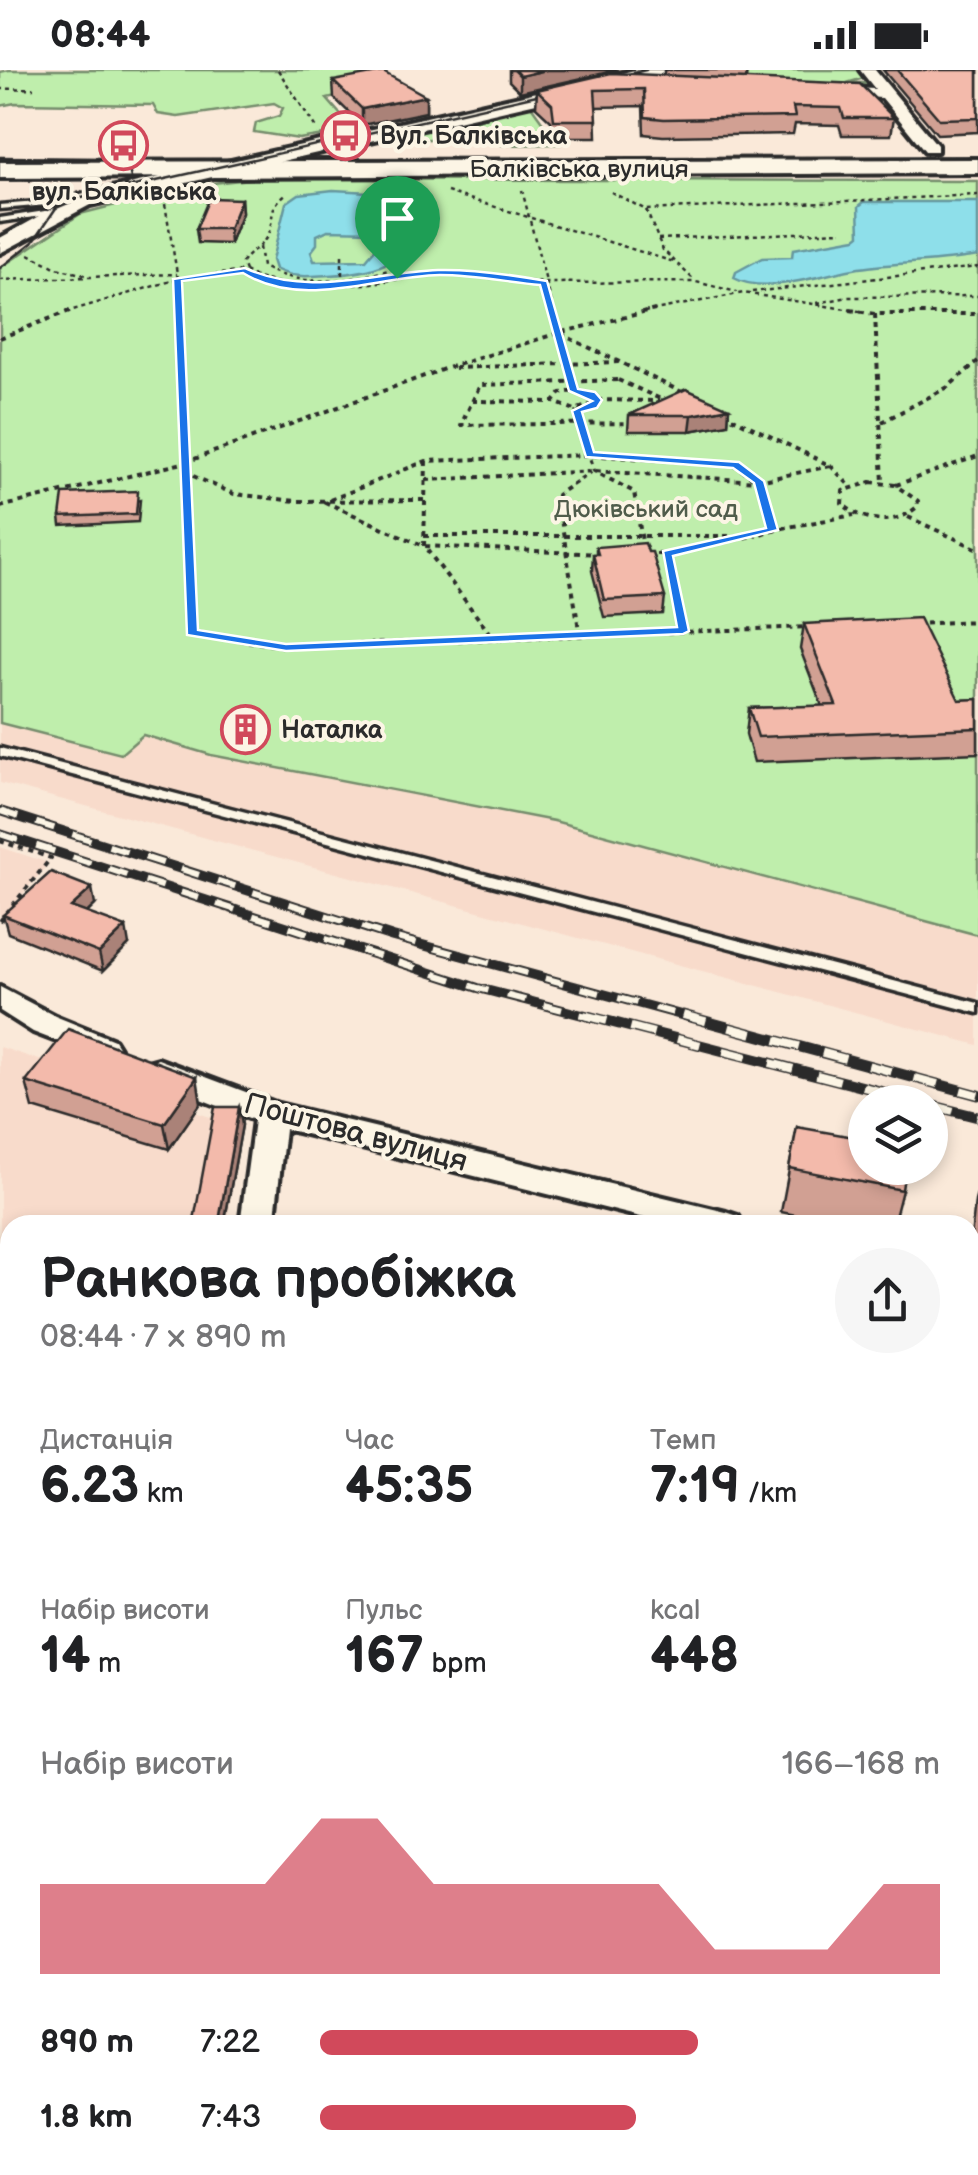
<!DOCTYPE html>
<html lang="uk">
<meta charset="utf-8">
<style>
body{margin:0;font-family:"Balsamiq Sans",sans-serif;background:#f6f6f6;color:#202124;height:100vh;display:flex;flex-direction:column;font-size:38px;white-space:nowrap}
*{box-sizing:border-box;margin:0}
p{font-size:32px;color:#757577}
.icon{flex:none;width:55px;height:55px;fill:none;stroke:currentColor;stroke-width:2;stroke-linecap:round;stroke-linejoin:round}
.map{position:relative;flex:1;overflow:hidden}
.panel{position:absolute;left:0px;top:1145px;width:980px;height:960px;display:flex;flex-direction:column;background:#fff;border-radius:30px 30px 0 0;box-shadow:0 5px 15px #0003}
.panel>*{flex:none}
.fabs{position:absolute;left:848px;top:1015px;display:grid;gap:20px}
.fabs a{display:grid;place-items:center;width:100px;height:100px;border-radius:50%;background:#fff;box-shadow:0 5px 15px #0003;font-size:50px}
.pin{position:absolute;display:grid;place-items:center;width:85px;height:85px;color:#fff;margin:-102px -42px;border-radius:50% 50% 50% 0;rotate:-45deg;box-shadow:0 0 10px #0007}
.pin .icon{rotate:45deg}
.round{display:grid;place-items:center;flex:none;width:105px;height:105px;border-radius:52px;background:#f6f6f6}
.head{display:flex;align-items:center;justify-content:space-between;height:170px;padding:0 40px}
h1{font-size:55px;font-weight:700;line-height:75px}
.stats{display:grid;grid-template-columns:repeat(3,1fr);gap:15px;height:170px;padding:10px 40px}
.stats div{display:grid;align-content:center}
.stats b{font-size:50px;font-weight:700}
.stats small{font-size:28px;font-weight:400}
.stats p{font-size:28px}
.chart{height:280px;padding:20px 40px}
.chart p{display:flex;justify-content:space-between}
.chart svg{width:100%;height:180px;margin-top:10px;fill:#d1495b;opacity:.7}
ul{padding:0 40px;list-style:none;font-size:32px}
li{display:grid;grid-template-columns:160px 120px 1fr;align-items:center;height:75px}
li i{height:25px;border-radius:12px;background:#d1495b}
.status{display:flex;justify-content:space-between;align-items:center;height:70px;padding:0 50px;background:#fff;direction:ltr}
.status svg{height:28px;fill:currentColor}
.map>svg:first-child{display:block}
.built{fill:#f8dbcb}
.green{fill:#bfeeac;stroke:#758c6c;stroke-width:2.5}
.water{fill:#8edfea;stroke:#66979e;stroke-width:2.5;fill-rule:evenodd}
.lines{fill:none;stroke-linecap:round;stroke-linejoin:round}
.service-casing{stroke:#2b2b2b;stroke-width:7}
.minor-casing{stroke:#2b2b2b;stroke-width:8}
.tertiary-casing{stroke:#2b2b2b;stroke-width:8}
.primary-casing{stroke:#2b2b2b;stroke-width:8}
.path-far1{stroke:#2b2b2b;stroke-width:2.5;stroke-dasharray:4 4;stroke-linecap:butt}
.path{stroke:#2b2b2b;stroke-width:4;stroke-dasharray:5 5;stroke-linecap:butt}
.service{fill:#fcf5e5;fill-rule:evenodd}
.minor{fill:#fcf5e5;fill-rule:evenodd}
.tertiary{fill:#fcf5e5;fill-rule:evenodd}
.primary{fill:#fcf5e5;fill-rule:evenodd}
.tram{stroke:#2b2b2b;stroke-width:2.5}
.rail-far1-casing{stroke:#2b2b2b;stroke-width:10}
.rail-casing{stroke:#2b2b2b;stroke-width:11}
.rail-far1{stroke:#fcf5e5;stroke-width:6;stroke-dasharray:19;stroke-linecap:butt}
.rail{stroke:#fcf5e5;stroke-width:8;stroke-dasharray:24;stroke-linecap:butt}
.wall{fill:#d1a093;stroke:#2b2b2b;stroke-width:2.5}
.shaded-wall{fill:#aa8278;stroke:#2b2b2b;stroke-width:2.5}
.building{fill:#f3baab;stroke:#2b2b2b;stroke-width:2.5}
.route{fill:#1a73e8;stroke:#fff;stroke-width:2.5;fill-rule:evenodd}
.labels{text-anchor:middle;stroke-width:8;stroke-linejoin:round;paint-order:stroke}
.far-poi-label{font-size:25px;font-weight:bold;fill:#2b2b2b;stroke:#fcf5e5;text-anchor:start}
.far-street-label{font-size:25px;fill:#2b2b2b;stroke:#fcf5e5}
.far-park-label{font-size:25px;fill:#505c4b;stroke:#fcf5e5}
.street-label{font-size:30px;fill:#2b2b2b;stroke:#fcf5e5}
</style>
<div class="status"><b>08:44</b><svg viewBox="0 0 49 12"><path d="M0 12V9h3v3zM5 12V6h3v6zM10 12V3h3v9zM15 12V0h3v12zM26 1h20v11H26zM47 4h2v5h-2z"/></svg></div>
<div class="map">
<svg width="978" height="2105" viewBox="0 0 978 2105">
<rect width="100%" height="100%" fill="#fae9d9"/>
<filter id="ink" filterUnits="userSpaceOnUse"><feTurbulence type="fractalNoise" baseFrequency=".01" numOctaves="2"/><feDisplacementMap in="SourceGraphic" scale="20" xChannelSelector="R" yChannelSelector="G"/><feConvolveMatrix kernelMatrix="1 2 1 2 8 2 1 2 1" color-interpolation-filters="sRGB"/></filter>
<g filter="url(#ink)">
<path class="built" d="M 0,653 L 121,683 L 142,665 L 211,685 L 542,749 L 978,865 L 978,975 L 0,713 Z
M 0,777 L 49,793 L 0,851 Z
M 0,977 L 240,1057 L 227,1155 L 10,1155 L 10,1700 L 0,1699 Z"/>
<path class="green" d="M 9,0 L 361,0 L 364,7 L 359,22 L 327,29 L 354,60 L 299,69 L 254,62 L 256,53 L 279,46 L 283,38 L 274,33 L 178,47 L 158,44 L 153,35 L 15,33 L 0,36 L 0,2 Z
M 726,0 L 861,0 L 867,7 L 847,13 L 867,13 L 880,21 L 763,18 Z
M 531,36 L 549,61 L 547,65 L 564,71 L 561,74 L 502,75 L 461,64 L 423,70 L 412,66 C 421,56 510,42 531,36 Z
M 250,109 L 978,111 L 978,865 L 554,751 L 211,685 L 143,665 L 121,684 L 0,653 L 0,198 L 80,144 L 194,115 Z"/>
<path class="water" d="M 333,120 L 388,123 L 415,134 L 421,154 C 400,196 375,202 330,205 C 309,206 295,209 275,199 L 272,190 L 286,133 L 299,124 ZM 328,160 L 374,161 L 381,164 L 381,172 L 366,190 L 314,191 L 311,182 L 317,174 L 317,165 Z
M 864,132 L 978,132 L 978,186 C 938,193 899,192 859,198 C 825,203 766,226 734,208 L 736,202 L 762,188 L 792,187 L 793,179 L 856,168 L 860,165 L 859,136 Z"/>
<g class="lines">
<defs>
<path id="service" d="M 86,128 L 83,132 L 0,139 L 0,135 Z
M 45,141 L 48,141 L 48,145 L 0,152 L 0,148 Z
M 0,678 L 978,933 L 978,943 L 0,686 Z"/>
<path id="minor" d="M 860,0 L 875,0 L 937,75 L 937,81 L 925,81 L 882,28 L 827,25 L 820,21 L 827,17 L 875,19 Z
M 0,917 L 55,946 L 114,970 L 119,978 L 114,986 L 103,989 L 33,962 L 0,941 Z
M 158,989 L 278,1034 L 726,1142 L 738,1146 L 743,1155 L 673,1155 L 285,1059 L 274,1155 L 240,1155 L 254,1050 L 147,1008 L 142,1000 L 147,992 Z
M 970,1199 L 978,1201 L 978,1229 L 970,1227 Z
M 108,2095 L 158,2095 L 157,2105 L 107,2105 Z
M 733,2095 L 783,2095 L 784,2105 L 734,2105 Z"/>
<path id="tertiary" d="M 635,0 L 668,0 L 659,5 L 90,135 L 0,183 L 0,168 L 76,126 Z"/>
<path id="primary" d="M 978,89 L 978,103 L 0,108 L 0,92 Z"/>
</defs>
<use href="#service" class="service-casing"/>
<use href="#minor" class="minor-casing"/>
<use href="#tertiary" class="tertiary-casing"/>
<use href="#primary" class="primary-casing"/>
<path class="path-far1" d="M 278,0 L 316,58
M 0,19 L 34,18
M 522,120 L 554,242
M 447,122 L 674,192
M 611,122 L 646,140 L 978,125
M 165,134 L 178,209 L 179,242
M 646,140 L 663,180 L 694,210
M 658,169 L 842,161
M 259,177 L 262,197 C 304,219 354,211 398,197
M 29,184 L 57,198 L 89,206
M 342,185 L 342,206
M 245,201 L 242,193 C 248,182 260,178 266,168 C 277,149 265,140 287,123
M 397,208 L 400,189 L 416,176 L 429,149 L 419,134 L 398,123
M 0,210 L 177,204
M 752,222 L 978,197
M 817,233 L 848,227 L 978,226
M 66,242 L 178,209 L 245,201 L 257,208 L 295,217 L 365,214 L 440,203 L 544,213 L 696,212 L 737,222
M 644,242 L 743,223 L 865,242"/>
<path class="path" d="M 179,240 L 192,563 L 286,577 L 809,557
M 553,240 L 574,321
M 850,240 L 875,244 L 978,244
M 875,244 L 883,413
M 561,264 L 686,324
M 0,268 L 72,240
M 454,298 L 618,292
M 618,310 L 665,331 L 639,353 L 461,355 L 480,315 Z
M 574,321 L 591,325 L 596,333 L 575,340 L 554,332 L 561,323 Z
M 597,330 L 659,331
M 472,331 L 554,332
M 577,341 L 594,401 L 634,422 L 642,471
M 723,343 L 831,396 L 850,416
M 882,352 L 948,317 L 978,291
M 426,391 L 424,476 L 494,569
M 184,402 L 234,424 L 296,431 L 425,430
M 426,410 L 594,401 L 758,411 L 772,460 L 755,466
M 871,412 L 895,415 L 918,431 L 917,437 C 894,457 864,452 842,434 L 843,421 Z
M 896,415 L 978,386
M 0,437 L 183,393 L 444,299 L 558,263 L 655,240
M 908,447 L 978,479
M 772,460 L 854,445
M 424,466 L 739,466
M 600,484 L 424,476 L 325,432 L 426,391 L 589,385 L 735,395 L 758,411 L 831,396
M 646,484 L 667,484 L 756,465
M 667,484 L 683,561
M 915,554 L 978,551
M 580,565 L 557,425 L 591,402
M 0,771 L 51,788 L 0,851"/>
<use href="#service" class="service"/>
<use href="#minor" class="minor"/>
<use href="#tertiary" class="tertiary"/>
<use href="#primary" class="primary"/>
<path class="tram" d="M 602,10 L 646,0
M 0,87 L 105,88 L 128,96 L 132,112 L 125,116
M 0,198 L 33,172 L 56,138 L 77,129 L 563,19"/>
<defs>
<path id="rail-far1" d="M 0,741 L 393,867 L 692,948
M 0,764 L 478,918 L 594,948"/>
<path id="rail" d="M 584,945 L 922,1032
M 683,945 L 978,1025
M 930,1035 L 978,1047"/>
</defs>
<use href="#rail-far1" class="rail-far1-casing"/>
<use href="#rail" class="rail-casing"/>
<use href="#rail-far1" class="rail-far1"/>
<use href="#rail" class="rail"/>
</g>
<path class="wall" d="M 509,0 L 618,0 L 520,22 L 509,11 Z
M 664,0 L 747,0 L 746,9 L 894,48 L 891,65 L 842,65 L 839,55 L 795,54 L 793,64 L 663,66 L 644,64 L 643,36 L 596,37 L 597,67 L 554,67 L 551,51 L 536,37 L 537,20 L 664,6 Z
M 883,0 L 978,0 L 978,62 L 937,64 Z
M 333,11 L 426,26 L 426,42 L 362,55 L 334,28 Z
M 241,129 L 242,143 L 230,174 L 198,173 L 196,159 Z
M 729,338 L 728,354 L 690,361 L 628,361 L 629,345 Z
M 140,430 L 138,452 L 61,456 L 60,447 Z
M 596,477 L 665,527 L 663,544 L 604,547 L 592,501 L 593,484 L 596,484 Z
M 804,554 L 959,630 L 978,629 L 978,683 L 754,692 L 746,664 L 749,638 L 822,636 L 800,579 Z
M 95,835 L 87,843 L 129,875 L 103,901 L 8,863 L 3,845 Z
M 26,1012 L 201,1033 L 169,1079 L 33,1038 Z
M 239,1037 L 242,1055 L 224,1155 L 195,1155 L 194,1150 Z
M 797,1057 L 902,1120 L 893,1155 L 845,1155 L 781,1142 Z
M 978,1120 L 978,1180 L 970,1178 L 975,1131 Z
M 970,1333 L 977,1366 L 970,1386 Z
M 0,1492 L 10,1492 L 10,1665 L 0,1665 Z"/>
<path class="shaded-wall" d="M 546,0 L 618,0 L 520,22 L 520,6 Z
M 426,26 L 426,42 L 362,55 L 362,39 Z
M 241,129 L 242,143 L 230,174 L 229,159 Z
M 729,338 L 728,354 L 690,361 L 692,345 Z
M 92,818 L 95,835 L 75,854 L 71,837 Z
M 126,857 L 129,875 L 103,901 L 99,883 Z
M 197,1007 L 201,1033 L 169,1079 L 164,1054 Z
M 239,1037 L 242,1055 L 224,1155 L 220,1155 L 219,1151 Z"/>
<path class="building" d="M 514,0 L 546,0 L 520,6 Z
M 897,0 L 978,0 L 978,48 L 939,49 Z
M 383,2 L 426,26 L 362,39 L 333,11 Z
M 611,3 L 860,14 L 894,48 L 844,48 L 841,38 L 793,37 L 795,47 L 664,49 L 645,47 L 644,19 L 595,20 L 597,50 L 554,50 L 552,34 L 537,20 Z
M 209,128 L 241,129 L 229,159 L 196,159 Z
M 686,319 L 729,338 L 692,345 L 629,345 Z
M 138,421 L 136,444 L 60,447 L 63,424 Z
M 645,473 L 648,482 L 652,482 L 665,527 L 604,530 L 593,484 L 598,484 L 596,477 Z
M 919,548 L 959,630 L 978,629 L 978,658 L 758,667 L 749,638 L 836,635 L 804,554 Z
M 51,802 L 92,818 L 71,837 L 126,857 L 99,883 L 3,845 Z
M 68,959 L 197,1007 L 164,1054 L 26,1012 Z
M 215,1037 L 239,1037 L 219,1151 L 194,1150 Z
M 797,1057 L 865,1069 L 865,1098 L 905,1098 L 902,1120 L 789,1098 Z
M 970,1333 L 977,1366 L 970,1366 Z
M 0,1492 L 10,1492 L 10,1638 L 0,1638 Z"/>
</g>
<path class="route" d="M 245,198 C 309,227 370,203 438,200 C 473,199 513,205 547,211 L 578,319 L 595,322 L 602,330 L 597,338 L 582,342 L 594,382 L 739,392 L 764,411 L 778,460 L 673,486 L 689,561 L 683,564 L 286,581 L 187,565 L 173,209 ZM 243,203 C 303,240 377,206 440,205 C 473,205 508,212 540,215 L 569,321 L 592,331 L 572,341 L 586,387 L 733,398 L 754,413 L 766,458 L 663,481 L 677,557 L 286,574 L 198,560 L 182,211 Z"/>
<defs>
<symbol id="bus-ring" viewBox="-11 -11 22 22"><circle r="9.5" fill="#fcf5e5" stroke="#d1495b" stroke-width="1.5"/><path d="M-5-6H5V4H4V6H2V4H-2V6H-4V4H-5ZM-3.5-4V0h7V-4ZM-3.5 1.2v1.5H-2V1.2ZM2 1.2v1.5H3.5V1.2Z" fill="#d1495b"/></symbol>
<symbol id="building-ring" viewBox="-11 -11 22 22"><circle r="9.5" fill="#fcf5e5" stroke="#d1495b" stroke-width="1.5"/><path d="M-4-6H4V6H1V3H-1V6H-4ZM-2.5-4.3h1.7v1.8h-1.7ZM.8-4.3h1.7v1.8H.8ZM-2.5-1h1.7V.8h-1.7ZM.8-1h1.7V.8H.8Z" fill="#d1495b"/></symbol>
</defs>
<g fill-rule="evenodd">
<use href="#bus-ring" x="318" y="38" width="55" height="55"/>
<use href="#bus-ring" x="96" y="48" width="55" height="55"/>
<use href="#building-ring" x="218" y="632" width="55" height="55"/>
</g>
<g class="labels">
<g class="far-poi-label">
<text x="380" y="74">Вул. Балківська</text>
<text x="124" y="130" text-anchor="middle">вул. Балківська</text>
<text x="281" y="668">Наталка</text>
</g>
<g class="far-street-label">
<text x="579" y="107">Балківська вулиця</text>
</g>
<g class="far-park-label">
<text x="646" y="447">Дюківський сад</text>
</g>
<g class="street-label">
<text transform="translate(356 1062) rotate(15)" y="10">Поштова вулиця</text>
</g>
</g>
</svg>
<div class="fabs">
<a><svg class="icon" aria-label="layers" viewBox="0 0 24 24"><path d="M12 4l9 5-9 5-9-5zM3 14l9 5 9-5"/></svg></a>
</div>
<div class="pin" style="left:397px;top:208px;background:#1e9e55"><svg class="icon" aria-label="arrive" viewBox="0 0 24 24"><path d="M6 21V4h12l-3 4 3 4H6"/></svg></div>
<section class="panel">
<div class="head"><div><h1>Ранкова пробіжка</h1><p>08:44 · 7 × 890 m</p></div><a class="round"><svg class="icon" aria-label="share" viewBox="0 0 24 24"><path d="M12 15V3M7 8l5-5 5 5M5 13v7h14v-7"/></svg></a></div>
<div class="stats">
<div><p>Дистанція</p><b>6.23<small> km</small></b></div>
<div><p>Час</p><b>45:35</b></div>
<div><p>Темп</p><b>7:19<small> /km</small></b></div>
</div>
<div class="stats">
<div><p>Набір висоти</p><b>14<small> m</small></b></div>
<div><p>Пульс</p><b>167<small> bpm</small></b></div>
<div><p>kcal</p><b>448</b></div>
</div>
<div class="chart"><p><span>Набір висоти</span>166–168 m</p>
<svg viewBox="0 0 160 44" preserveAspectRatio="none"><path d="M0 44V22L10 22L20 22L30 22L40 22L50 6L60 6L70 22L80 22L90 22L100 22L110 22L120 38L130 38L140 38L150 22L160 22V44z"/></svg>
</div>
<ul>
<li><b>890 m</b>7:22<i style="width:61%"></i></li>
<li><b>1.8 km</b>7:43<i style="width:51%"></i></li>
</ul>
</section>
</div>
